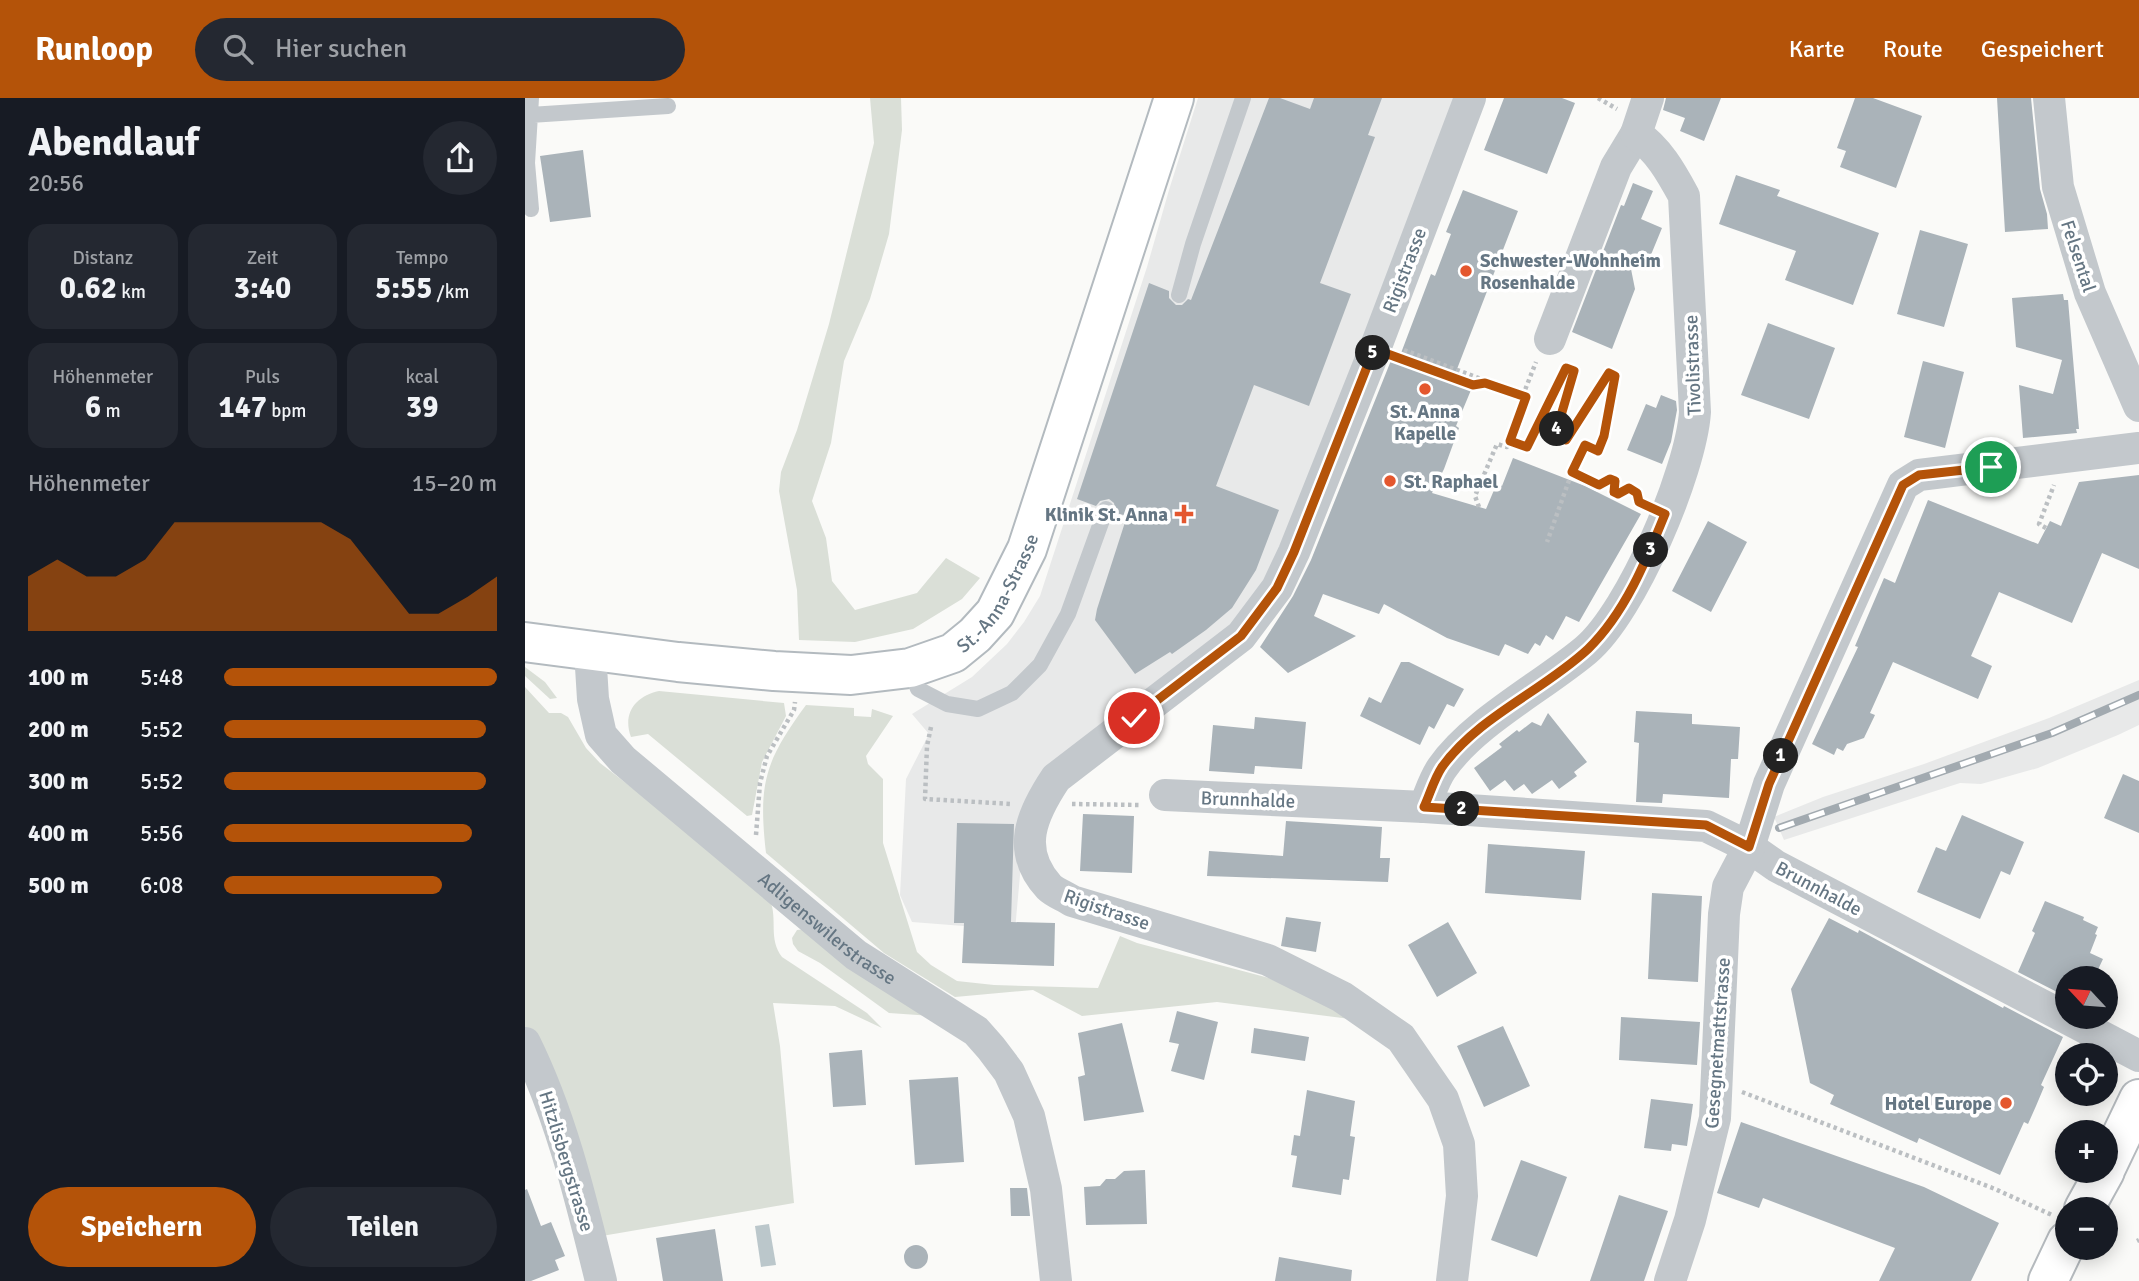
<!DOCTYPE html>
<html lang="de">
<meta charset="utf-8">
<style>
body{margin:0;font-family:Signika,sans-serif;background:#242831;color:#f1f3f6;height:100vh;display:flex;flex-direction:column;font-size:26px;white-space:nowrap}
*{box-sizing:border-box;margin:0}
p{font-size:23px;color:#9ea1a6}
.icon{flex:none;width:38px;height:38px;fill:none;stroke:currentColor;stroke-width:2;stroke-linecap:round;stroke-linejoin:round}
.map{position:relative;flex:1;overflow:hidden}
.side{display:flex;flex-direction:column;background:#171b24;width:525px}
.side>*{flex:none}
.needle{width:46px;rotate:296deg}
.buttons{position:absolute;left:1530px;top:868px;display:grid;gap:14px}
.buttons a{display:grid;place-items:center;width:63px;height:63px;border-radius:50%;background:#171b24;box-shadow:0 4px 18px #0003;font-size:35px}
.pin{position:absolute;display:grid;place-items:center;width:60px;height:60px;color:#fff;margin:-30px;border:4px solid #fff;border-radius:50%;box-shadow:0 2px 7px #0007}
.km{position:absolute;width:35px;height:35px;margin:-18px;border-radius:50%;background:#222;color:#fff;font-size:19px;line-height:35px;text-align:center}
.round{display:grid;place-items:center;flex:none;width:74px;height:74px;border-radius:37px;background:#242831}
.headline{display:flex;align-items:center;justify-content:space-between;height:119px;padding:0 28px}
h1{font-size:38px;font-weight:700;line-height:52px}
.metrics{display:grid;grid-template-columns:repeat(3,1fr);gap:10px;height:119px;padding:7px 28px}
.metrics div{display:grid;align-content:center;border-radius:18px;background:#242831;text-align:center}
.metrics b{font-size:30px;font-weight:700}
.metrics small{font-size:19px;font-weight:400}
.metrics p{font-size:19px}
.chart{height:196px;padding:14px 28px}
.chart p{display:flex;justify-content:space-between}
.chart svg{width:100%;height:126px;margin-top:7px;fill:#b45309;opacity:.7}
.action{display:flex;gap:14px;margin-top:auto;padding:14px 28px}
.action a{flex:1;height:80px;border-radius:42px;background:#b45309;color:#fff;font-size:28px;font-weight:700;line-height:80px;text-align:center}
.action a+a{background:#242831;color:#f1f3f6}
ul{padding:0 28px;list-style:none;font-size:23px}
li{display:grid;grid-template-columns:112px 84px 1fr;align-items:center;height:52px}
li i{height:18px;border-radius:9px;background:#b45309}
header{display:flex;align-items:center;gap:42px;box-sizing:border-box;height:98px;padding:0 35px;background:#b45309;color:#fff}
header strong{font-size:33px}
nav{display:flex;gap:38px;margin-inline-start:auto;font-size:24px}
.search{width:490px;height:63px;background:#242831;display:flex;align-items:center;gap:18px;box-sizing:border-box;padding:0 24px;border-radius:38px;color:#9ea1a6;font-size:26px}
main{display:flex;flex:1;min-height:0}
.map>svg:first-child{display:block}
.built{fill:#e8e9e9}
.green{fill:#dadfd7}
.water{fill:#bbc7cb}
.building{fill:#aab3b9}
.lines{fill:none;stroke-linecap:round;stroke-linejoin:round}
.secondary-casing{stroke:#b3babf;stroke-width:42}
.primary-casing{stroke:#b5babe;stroke-width:42}
.path{stroke:#bbbfc2;stroke-width:4.5;stroke-dasharray:3.5 3.5;stroke-linecap:butt}
.lane{stroke:#c3c8cc;stroke-width:16}
.street{stroke:#c3c8cc;stroke-width:32}
.secondary{stroke:#fff;stroke-width:38}
.primary{stroke:#fff;stroke-width:38}
.rail-casing{stroke:#a2aab0;stroke-width:8}
.rail{stroke:#fff;stroke-width:5;stroke-dasharray:16;stroke-linecap:butt}
.route-casing{stroke:#fff;stroke-width:14}
.route{stroke:#b45309;stroke-width:9}
.poi-dot{fill:#e4572e;stroke:#fff;stroke-width:2.5}
.labels{text-anchor:middle;stroke-width:7;stroke-linejoin:round;paint-order:stroke}
.street-label{font-size:19px;fill:#657683;stroke:#fff}
.poi-label{font-size:19px;font-weight:bold;fill:#657683;stroke:#fff;text-anchor:start}
</style>
<header>
<strong>Runloop</strong>
<div class="search"><svg class="icon" aria-label="search" viewBox="0 0 24 24"><circle cx="10" cy="10" r="6"/><path d="M15 15l6 6"/></svg>Hier suchen</div>
<nav><a>Karte</a><a>Route</a><a>Gespeichert</a></nav>
</header>
<main>
<section class="side">
<div class="headline"><div><h1>Abendlauf</h1><p>20:56</p></div><a class="round"><svg class="icon" aria-label="share" viewBox="0 0 24 24"><path d="M12 15V3M7 8l5-5 5 5M5 13v7h14v-7"/></svg></a></div>
<div class="metrics">
<div><p>Distanz</p><b>0.62<small> km</small></b></div>
<div><p>Zeit</p><b>3:40</b></div>
<div><p>Tempo</p><b>5:55<small> /km</small></b></div>
</div>
<div class="metrics">
<div><p>Höhenmeter</p><b>6<small> m</small></b></div>
<div><p>Puls</p><b>147<small> bpm</small></b></div>
<div><p>kcal</p><b>39</b></div>
</div>
<div class="chart"><p><span>Höhenmeter</span>15–20 m</p>
<svg viewBox="0 0 160 44" preserveAspectRatio="none"><path d="M0 44V25L10 19L20 25L30 25L40 19L50 6L60 6L70 6L80 6L90 6L100 6L110 12L120 25L130 38L140 38L150 32L160 25V44z"/></svg>
</div>
<ul>
<li><b>100 m</b>5:48<i style="width:100%"></i></li>
<li><b>200 m</b>5:52<i style="width:96%"></i></li>
<li><b>300 m</b>5:52<i style="width:96%"></i></li>
<li><b>400 m</b>5:56<i style="width:91%"></i></li>
<li><b>500 m</b>6:08<i style="width:80%"></i></li>
</ul>
<div class="action"><a>Speichern</a><a>Teilen</a></div>
</section>
<div class="map">
<svg width="1614" height="1183" viewBox="0 0 1614 1183">
<rect width="100%" height="100%" fill="#fafaf8"/>
<path class="built" d="M 673,0 L 933,0 L 772,424 L 728,513 L 502,701 L 490,832 L 387,824 L 375,797 L 381,681 L 404,636 L 387,616 L 447,579 L 482,546 L 499,524 L 515,498 L 622,169 L 644,92 Z
M 1614,582 L 1614,627 L 1593,637 L 1513,670 L 1456,686 L 1435,685 L 1259,742 L 1249,719 L 1298,699 L 1399,666 L 1524,620 Z"/>
<path class="green" d="M 345,0 L 376,0 L 377,32 L 364,136 L 345,201 L 319,263 L 306,345 L 287,403 L 301,440 L 307,483 L 330,512 L 392,495 L 421,460 L 455,480 L 437,501 L 388,531 L 330,544 L 274,542 L 272,492 L 254,393 L 256,374 L 272,332 L 304,226 L 349,45 Z
M 0,569 L 20,584 L 32,600 L 25,601 L 0,578 Z
M 0,589 L 24,615 L 36,615 L 43,619 L 61,650 L 75,665 L 159,730 L 245,802 C 253,822 243,840 257,859 L 342,915 L 357,930 L 310,908 L 248,905 L 255,948 L 269,1105 L 71,1139 L 0,930 Z
M 134,593 L 259,605 L 261,618 L 237,664 L 227,717 L 222,718 L 123,636 L 106,639 C 97,615 111,598 134,593 Z
M 281,607 L 329,610 L 329,618 L 346,619 L 347,611 L 368,618 L 341,658 L 343,666 L 358,681 L 358,745 L 392,854 L 406,867 L 432,883 L 469,887 L 573,890 L 595,838 L 612,845 L 744,880 L 833,922 L 692,904 L 557,918 L 508,892 L 430,899 L 359,855 L 241,755 C 233,685 240,663 281,607 Z
M 281,831 L 407,918 L 364,915 L 295,865 L 273,853 L 268,846 L 267,840 L 272,832 Z"/>
<path class="water" d="M 244,1126 L 251,1167 L 236,1169 L 230,1128 Z"/>
<path class="building" d="M 744,0 L 755,0 L 785,11 L 789,0 L 857,0 L 843,37 L 850,39 L 795,185 L 826,196 L 784,308 L 729,287 L 691,388 L 754,412 L 731,472 L 707,510 L 681,532 L 647,556 L 645,554 L 610,576 L 570,522 L 572,511 L 602,418 L 591,415 L 589,405 L 584,401 L 575,403 L 571,408 L 552,401 L 624,185 L 644,193 L 644,200 L 651,207 L 657,207 L 663,201 L 666,202 Z
M 979,0 L 1037,0 L 1050,5 L 1022,76 L 959,52 Z
M 1141,0 L 1196,0 L 1179,43 L 1155,33 L 1160,20 L 1138,12 Z
M 1330,0 L 1348,0 L 1397,18 L 1371,90 L 1315,69 L 1321,53 L 1312,50 Z
M 1472,0 L 1506,0 L 1515,91 L 1522,116 L 1523,131 L 1480,134 Z
M 58,52 L 66,119 L 25,124 L 15,58 Z
M 1211,77 L 1255,92 L 1252,98 L 1354,135 L 1328,207 L 1260,182 L 1271,153 L 1194,126 Z
M 1108,85 L 1128,93 L 1116,121 L 1137,130 L 1123,164 L 1103,156 L 1110,191 L 1087,251 L 1047,234 L 1096,107 L 1099,108 Z
M 938,92 L 993,113 L 927,284 L 946,292 L 931,328 L 934,330 L 919,371 L 907,395 L 961,411 L 972,385 L 977,388 L 988,360 L 1060,388 L 1116,416 L 1054,524 L 1041,518 L 1028,542 L 1021,537 L 1015,548 L 1010,545 L 1003,556 L 980,546 L 974,558 L 922,540 L 859,506 L 854,516 L 798,496 L 789,518 L 831,538 L 763,575 L 735,549 L 768,498 L 786,462 L 867,260 L 873,263 L 906,176 L 910,178 L 926,136 L 921,134 Z
M 1395,132 L 1443,146 L 1419,229 L 1372,216 Z
M 1538,196 L 1539,202 L 1543,202 L 1554,331 L 1551,331 L 1552,335 L 1498,340 L 1494,287 L 1528,296 L 1537,262 L 1491,249 L 1487,200 Z
M 1243,225 L 1310,250 L 1284,321 L 1216,297 Z
M 1398,263 L 1439,274 L 1420,350 L 1379,339 Z
M 1136,297 L 1151,303 L 1152,312 L 1146,344 L 1137,366 L 1102,352 L 1121,306 L 1131,310 Z
M 1614,377 L 1614,471 L 1577,455 L 1547,525 L 1474,494 L 1446,558 L 1467,568 L 1453,601 L 1368,564 L 1345,615 L 1350,617 L 1339,640 L 1322,646 L 1318,653 L 1312,650 L 1309,657 L 1287,646 L 1333,549 L 1330,548 L 1359,480 L 1370,485 L 1403,402 L 1513,446 L 1525,423 L 1536,428 L 1554,384 Z
M 1183,423 L 1222,444 L 1186,514 L 1147,493 Z
M 876,564 L 884,564 L 939,591 L 929,609 L 922,606 L 909,631 L 904,628 L 895,647 L 835,618 L 844,599 L 856,605 Z
M 1111,613 L 1167,616 L 1167,626 L 1215,629 L 1213,661 L 1206,661 L 1204,700 L 1138,696 L 1137,705 L 1111,704 L 1114,645 L 1109,644 Z
M 1023,615 L 1062,664 L 1049,674 L 1052,678 L 1034,691 L 1027,682 L 1007,696 L 999,686 L 989,693 L 980,682 L 965,693 L 949,670 L 977,649 L 974,646 L 992,632 L 994,634 L 1007,624 L 1016,628 Z
M 730,619 L 781,624 L 777,671 L 730,668 L 729,676 L 684,673 L 688,627 L 729,631 Z
M 1598,676 L 1614,683 L 1614,735 L 1579,720 Z
M 558,716 L 609,718 L 607,775 L 555,773 Z
M 1437,717 L 1499,744 L 1485,777 L 1476,773 L 1455,821 L 1392,794 L 1411,749 L 1421,753 Z
M 761,723 L 857,729 L 855,760 L 865,760 L 863,784 L 682,778 L 684,753 L 758,758 Z
M 432,725 L 489,726 L 486,824 L 530,825 L 529,868 L 437,865 L 439,825 L 429,825 Z
M 963,746 L 1060,753 L 1056,802 L 960,795 Z
M 1127,795 L 1177,798 L 1173,884 L 1123,881 Z
M 1520,803 L 1559,819 L 1558,822 L 1573,829 L 1570,836 L 1572,837 L 1565,855 L 1578,861 L 1569,880 L 1542,880 L 1542,899 L 1493,874 L 1510,835 L 1507,833 Z
M 761,819 L 796,824 L 791,854 L 756,848 Z
M 1304,820 L 1333,835 L 1334,832 L 1478,910 L 1479,908 L 1538,939 L 1516,987 L 1519,989 L 1511,1008 L 1503,1026 L 1499,1024 L 1475,1077 L 1394,1040 L 1392,1045 L 1305,1006 L 1309,997 L 1285,985 L 1266,891 Z
M 923,824 L 952,875 L 912,899 L 883,847 Z
M 652,913 L 693,924 L 679,982 L 646,973 L 654,946 L 644,944 Z
M 1096,919 L 1175,924 L 1172,967 L 1094,962 Z
M 597,925 L 619,1014 L 559,1023 L 553,979 L 560,977 L 553,935 Z
M 978,928 L 1005,988 L 959,1009 L 932,948 Z
M 729,930 L 784,939 L 780,963 L 726,955 Z
M 337,952 L 341,1007 L 308,1009 L 304,955 Z
M 433,979 L 439,1064 L 390,1067 L 384,982 Z
M 782,992 L 830,1003 L 825,1038 L 830,1039 L 824,1082 L 818,1081 L 816,1097 L 767,1089 L 772,1058 L 766,1057 L 769,1037 L 775,1038 Z
M 1126,1001 L 1168,1006 L 1162,1048 L 1147,1046 L 1146,1053 L 1119,1050 Z
M 1216,1024 L 1399,1089 L 1474,1125 L 1446,1183 L 1354,1183 L 1370,1150 L 1238,1100 L 1234,1110 L 1192,1095 Z
M 996,1062 L 1042,1079 L 1012,1159 L 966,1142 Z
M 620,1072 L 622,1126 L 561,1127 L 559,1089 L 575,1088 L 581,1081 L 590,1081 L 599,1073 Z
M 485,1090 L 502,1090 L 505,1118 L 486,1118 Z
M 2,1091 L 16,1128 L 26,1124 L 40,1158 L 30,1162 L 34,1172 L 6,1183 L 0,1183 L 0,1092 Z
M 1094,1097 L 1143,1113 L 1119,1183 L 1065,1183 Z
M 190,1131 L 198,1183 L 138,1183 L 131,1140 Z
M379 1159a12 12 0 1 1 24 0a12 12 0 1 1-24 0Z
M 754,1159 L 827,1172 L 826,1183 L 750,1183 Z"/>
<g class="lines">
<defs>
<g id="secondary">
<path id="s2" d="M 0,544 L 153,564 L 249,573 L 326,577 L 385,570 L 428,555 L 450,537 L 470,515 L 502,451 L 649,0"/>
</g>
<path id="primary" d="M 1580,1072 L 1614,1001
M 1559,1111 L 1580,1073
M 1523,1183 L 1542,1143"/>
</defs>
<use href="#secondary" class="secondary-casing"/>
<use href="#primary" class="primary-casing"/>
<path class="path" d="M 1073,0 L 1092,11
M 879,252 L 956,281 L 960,285
M 876,261 L 942,285 L 948,287 L 960,285 L 1000,299
M 985,343 L 1002,349 L 1041,269 L 1050,273 L 1030,338 L 1041,342 L 1084,275 L 1090,278 L 1079,338 L 1073,353 L 1060,347 L 1047,374 L 1022,444
M 1047,374 L 1074,387 L 1085,381 L 1089,383 L 1089,394 L 1093,396 L 1104,390 L 1113,395 L 1114,404 L 1117,405
M 954,409 L 950,398 L 972,346 L 982,349 L 1001,299 L 1000,292 L 1011,264
M 1521,430 L 1514,426 L 1529,387
M 406,629 L 402,648 L 400,701 L 487,706
M 547,706 L 615,707
M 231,737 L 235,685 L 242,658 L 269,612 L 270,604
M 1217,994 L 1470,1091 L 1527,1117
M 1612,1143 L 1614,1142"/>
<path class="lane" d="M 6,0 L 2,65 L 6,111
M 5,17 L 143,8
M 654,197 L 668,146 L 718,0
M 385,570 L 393,591 L 422,606 L 453,611 L 487,595 L 515,567 L 543,516 L 581,411"/>
<g class="street">
<path d="M 1524,0 L 1533,89 L 1565,195 L 1614,308"/>
<path d="M 1025,241 L 1091,69 L 1111,36"/>
<path id="s1" d="M 65,553 L 68,601 L 76,637 L 98,662 L 331,857 L 451,933 L 466,950 L 484,974 L 504,1018 L 521,1091 L 531,1183"/>
<path d="M 640,697 L 899,709 L 1181,728 L 1224,749 L 1251,768 L 1614,958"/>
<path d="M 899,709 C 905,696 909,681 917,670 C 949,624 1017,589 1061,552 C 1107,513 1166,373 1170,314 L 1159,98 C 1146,74 1133,51 1111,36 L 1123,0"/>
<path d="M 0,945 C 37,1020 56,1102 76,1183"/>
<path d="M 927,1183 L 937,1098 L 934,1046 L 918,1001 L 876,940 L 817,899 L 743,862 L 547,803 C 540,798 530,795 524,789 C 490,752 507,716 531,680 L 716,538 L 752,490 L 769,454 L 850,251 L 945,0"/>
<path d="M 1145,1183 L 1165,1122 L 1190,1020 L 1199,816 L 1203,789 L 1224,749 L 1244,686 L 1378,387 L 1394,377 L 1614,350"/>
</g>
<use href="#secondary" class="secondary"/>
<use href="#primary" class="primary"/>
<defs>
<path id="rail" d="M 1254,730 L 1527,635 L 1614,597"/>
</defs>
<use href="#rail" class="rail-casing"/>
<use href="#rail" class="rail"/>
</g>
<g class="lines">
<defs>
<path id="route" d="M 609,620 L 716,538 L 752,490 L 769,454 L 849,251 L 948,287 L 960,285 L 1001,299 L 985,343 L 1002,349 L 1041,270 L 1049,273 L 1030,338 L 1041,342 L 1084,275 L 1090,278 L 1079,338 L 1073,353 L 1060,347 L 1047,374 L 1074,387 L 1085,381 L 1090,383 L 1089,394 L 1093,396 L 1104,390 L 1112,395 L 1114,404 L 1140,416 C 1121,463 1100,515 1063,551 C 1018,593 954,618 917,669 C 909,681 905,696 899,709 L 1181,727 L 1224,749 L 1244,686 L 1378,387 L 1394,377 L 1466,369"/>
</defs>
<use href="#route" class="route-casing"/>
<use href="#route" class="route"/>
</g>
<g class="poi-dot">
<circle cx="941" cy="173" r="7"/>
<circle cx="900" cy="291" r="7"/>
<circle cx="865" cy="383" r="7"/>
<path d="M655.5 405.5h7v7h7v7h-7v7h-7v-7h-7v-7h7z"/>
<circle cx="1481" cy="1005" r="7"/>
</g>
<g class="labels">
<g class="street-label">
<text transform="translate(1554 158) rotate(72)" y="7">Felsental</text>
<text transform="translate(879 172) rotate(-69)" y="7">Rigistrasse</text>
<text transform="translate(1167 267) rotate(-92)" y="7">Tivolistrasse</text>
<text dy="7" stroke="none"><textPath href="#s2" startOffset="509">St.-Anna-Strasse</textPath></text>
<text transform="translate(723 701) rotate(2)" y="7">Brunnhalde</text>
<text transform="translate(1294 790) rotate(28)" y="7">Brunnhalde</text>
<text transform="translate(582 811) rotate(19)" y="7">Rigistrasse</text>
<text dy="7" stroke="none"><textPath href="#s1" startOffset="383">Adligenswilerstrasse</textPath></text>
<text transform="translate(1192 945) rotate(-86)" y="7">Gesegnetmattstrasse</text>
<text transform="translate(42 1063) rotate(73)" y="7">Hitzlisbergstrasse</text>
</g>
<g class="poi-label">
<text x="955" y="169">Schwester-Wohnheim<tspan x="955" dy="22">Rosenhalde</tspan></text>
<text x="900" y="320" text-anchor="middle">St. Anna<tspan x="900" dy="22">Kapelle</tspan></text>
<text x="879" y="390">St. Raphael</text>
<text x="643" y="423" text-anchor="end">Klinik St. Anna</text>
<text x="1467" y="1012" text-anchor="end">Hotel Europe</text>
</g>
</g>
</svg>
<div class="buttons">
<a><svg class="needle" viewBox="-14 -14 28 28"><path d="M0-13l5 13h-10z" fill="#e53935"/><path d="M0 13l5-13h-10z" fill="#9ea1a6"/></svg></a>
<a><svg class="icon" aria-label="locate" viewBox="0 0 24 24"><circle cx="12" cy="12" r="6"/><path d="M12 2v4M12 18v4M2 12h4M18 12h4"/></svg></a>
<a>+</a>
<a>−</a>
</div>
<div class="pin" style="left:1466px;top:369px;background:#1e9e55"><svg class="icon" aria-label="arrive" viewBox="0 0 24 24"><path d="M6 21V4h12l-3 4 3 4H6"/></svg></div>
<div class="pin" style="left:609px;top:620px;background:#d93025"><svg class="icon" aria-label="check" viewBox="0 0 24 24"><path d="M5 12l5 5 9-10"/></svg></div>
<b class="km" style="left:1256px;top:658px">1</b>
<b class="km" style="left:937px;top:711px">2</b>
<b class="km" style="left:1126px;top:452px">3</b>
<b class="km" style="left:1032px;top:331px">4</b>
<b class="km" style="left:848px;top:255px">5</b>
</div>
</main>
